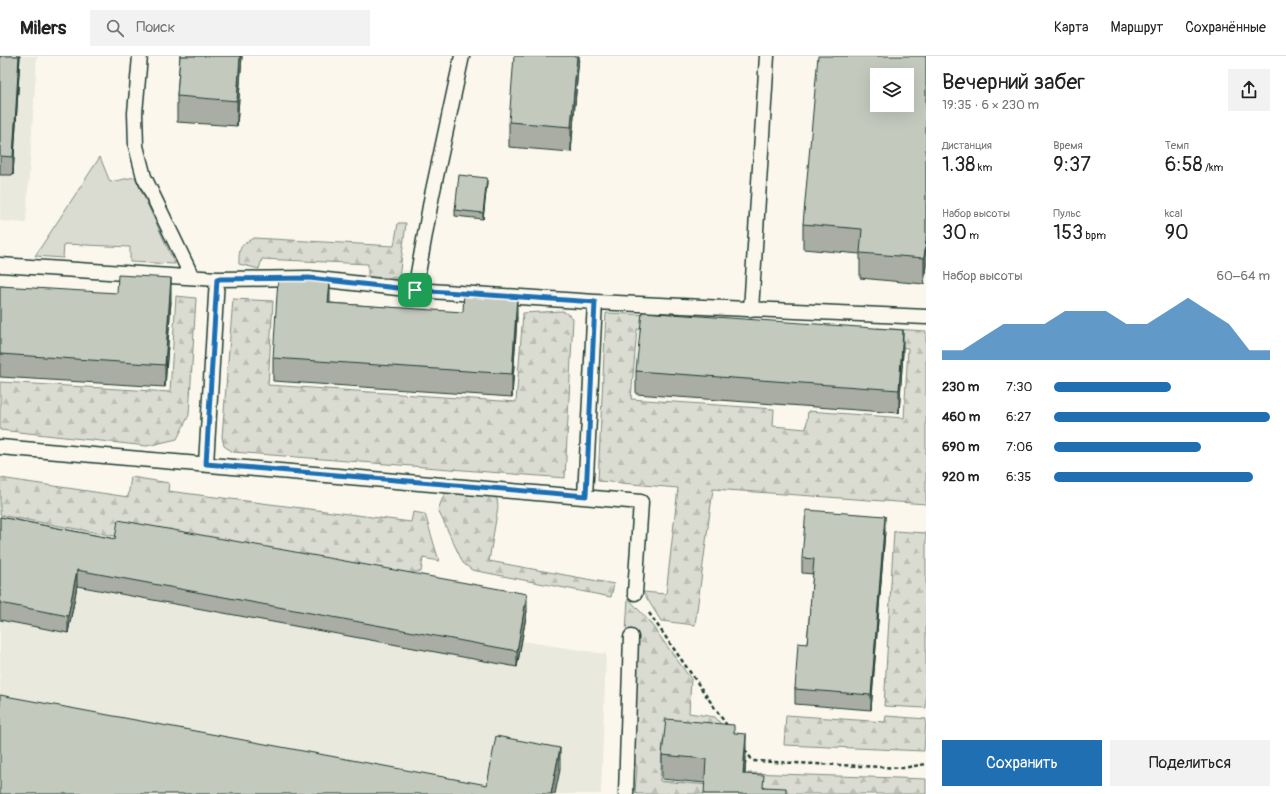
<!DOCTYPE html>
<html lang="ru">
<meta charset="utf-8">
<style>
body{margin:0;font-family:Pangolin,sans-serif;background:#f2f2f2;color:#222;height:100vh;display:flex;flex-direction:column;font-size:15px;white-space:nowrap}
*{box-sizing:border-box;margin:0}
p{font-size:13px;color:#767676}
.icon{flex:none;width:22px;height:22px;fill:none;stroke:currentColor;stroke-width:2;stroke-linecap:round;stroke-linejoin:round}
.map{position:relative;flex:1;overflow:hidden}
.drawer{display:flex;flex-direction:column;background:#fff;width:360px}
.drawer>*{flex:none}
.fabs{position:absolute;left:870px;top:12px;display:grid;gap:8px}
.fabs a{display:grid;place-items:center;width:44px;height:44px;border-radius:0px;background:#fff;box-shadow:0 4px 16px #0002;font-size:20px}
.pin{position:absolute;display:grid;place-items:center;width:34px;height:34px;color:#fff;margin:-17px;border-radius:8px;box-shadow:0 2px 6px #0006}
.round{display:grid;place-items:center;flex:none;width:42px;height:42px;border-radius:0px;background:#f2f2f2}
.head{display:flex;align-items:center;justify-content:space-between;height:68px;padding:0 16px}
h1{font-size:22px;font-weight:600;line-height:30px}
.metrics{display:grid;grid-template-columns:repeat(3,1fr);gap:6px;height:68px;padding:4px 16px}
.metrics div{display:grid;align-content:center}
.metrics b{font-size:20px;font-weight:600}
.metrics small{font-size:11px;font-weight:400}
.metrics p{font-size:11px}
.chart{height:112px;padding:8px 16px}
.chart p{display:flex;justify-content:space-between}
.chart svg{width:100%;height:72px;margin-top:4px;fill:#1f6fb2;opacity:.7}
.cta{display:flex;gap:8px;margin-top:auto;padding:8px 16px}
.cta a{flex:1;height:46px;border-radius:0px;background:#1f6fb2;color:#fff;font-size:16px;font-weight:600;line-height:46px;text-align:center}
.cta a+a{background:#f2f2f2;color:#222}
ul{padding:0 16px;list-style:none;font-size:13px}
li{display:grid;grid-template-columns:64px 48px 1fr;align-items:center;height:30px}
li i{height:10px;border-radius:5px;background:#1f6fb2}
header{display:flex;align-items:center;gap:24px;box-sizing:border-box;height:56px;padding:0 20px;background:#fff;border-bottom:1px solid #e0e0e0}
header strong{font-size:19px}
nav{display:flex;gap:22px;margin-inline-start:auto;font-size:14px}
.search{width:280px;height:36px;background:#f2f2f2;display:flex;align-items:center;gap:10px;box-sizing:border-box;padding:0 14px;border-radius:0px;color:#767676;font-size:15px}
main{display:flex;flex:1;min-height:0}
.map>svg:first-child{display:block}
.built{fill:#eae9de}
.green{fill:#dbdcd1;stroke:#7d8c82}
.forest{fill:url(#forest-firs);stroke:#7d8c82}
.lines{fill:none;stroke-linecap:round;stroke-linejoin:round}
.service-casing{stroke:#1f3d34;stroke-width:17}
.path{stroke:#1f3d34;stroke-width:2.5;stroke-dasharray:4 3;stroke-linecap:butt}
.service{stroke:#fbf7ec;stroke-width:14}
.wall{fill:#a9ada3;stroke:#1f3d34}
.shaded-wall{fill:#898d85;stroke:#1f3d34}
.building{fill:#c4c9be;stroke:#1f3d34;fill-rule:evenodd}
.route-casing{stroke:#fff;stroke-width:8}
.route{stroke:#1f6fb2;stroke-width:5}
</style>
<header>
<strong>Milers</strong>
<div class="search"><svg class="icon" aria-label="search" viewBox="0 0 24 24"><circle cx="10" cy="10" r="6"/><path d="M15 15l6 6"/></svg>Поиск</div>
<nav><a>Карта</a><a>Маршрут</a><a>Сохранённые</a></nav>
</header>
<main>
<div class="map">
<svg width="926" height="738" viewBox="0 0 926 738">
<defs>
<pattern id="forest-firs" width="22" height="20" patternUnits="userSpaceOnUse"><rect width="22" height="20" fill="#dbdcd1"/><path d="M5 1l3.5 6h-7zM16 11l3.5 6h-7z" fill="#bcbeb4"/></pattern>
</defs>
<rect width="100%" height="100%" fill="#fbf7ec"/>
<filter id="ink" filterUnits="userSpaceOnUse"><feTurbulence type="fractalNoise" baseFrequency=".025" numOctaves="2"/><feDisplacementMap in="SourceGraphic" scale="8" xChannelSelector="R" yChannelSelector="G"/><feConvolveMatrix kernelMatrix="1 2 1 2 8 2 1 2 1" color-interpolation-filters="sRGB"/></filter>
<g filter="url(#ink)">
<path class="built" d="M 0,0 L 37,0 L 26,167 L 0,165 Z
M 0,459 L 527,555 L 522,585 L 606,598 L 601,738 L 0,738 Z"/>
<path class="green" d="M 100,101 L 110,126 L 135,121 L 175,208 L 130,206 L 130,191 L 64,188 L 63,202 L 35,200 Z"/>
<path class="forest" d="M 398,167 L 406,167 L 399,222 L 368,221 L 368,208 L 262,203 L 259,213 L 239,208 C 239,193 239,189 254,182 L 394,190 Z
M 176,240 L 196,242 L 189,359 L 177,383 L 147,390 L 0,374 L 0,326 L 170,336 Z
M 233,243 L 273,245 L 268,329 L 516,346 L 523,257 L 563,255 L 573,262 L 565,422 L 233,396 L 224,390 L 222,381 Z
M 606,257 L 675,260 L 674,276 L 637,273 L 631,343 L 774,353 L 773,370 L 806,373 L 808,355 L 904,362 L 908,292 L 876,289 L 877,272 L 926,275 L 926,448 L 713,433 L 695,569 L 661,565 L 643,536 L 666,538 L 678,432 L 598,425 Z
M 131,421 L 169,427 L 168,435 L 411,466 L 413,456 L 425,458 L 439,505 L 423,502 L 421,516 L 413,516 L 410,534 L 0,459 L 0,422 L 128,441 Z
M 445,436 L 490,438 L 497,443 L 498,451 L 489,505 L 614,528 L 611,541 L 472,514 L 463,507 L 438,454 Z
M 894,475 L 926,477 L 926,652 L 884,650 Z
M 628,542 L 648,564 L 691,623 L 689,657 L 715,661 L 735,684 L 734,691 L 663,684 L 660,725 L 746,732 L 748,717 L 926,723 L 926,738 L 637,738 L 635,736 L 637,711 L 620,679 Z
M 786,659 L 885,666 L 886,660 L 926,663 L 924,695 L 784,689 Z"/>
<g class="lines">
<defs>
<path id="service" d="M 140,0 L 135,57 L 136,90 L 144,121 L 192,221
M 0,209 L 217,223 L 309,222 L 415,234 L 595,246 L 926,261
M 415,234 L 432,139 L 462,0
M 751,254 L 767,0
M 0,391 L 641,446 L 635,537
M 206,408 L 217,223
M 585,440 L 595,246
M 626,738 L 631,581"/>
</defs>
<use href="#service" class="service-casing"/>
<path class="path" d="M 649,557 L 728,671
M 745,694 L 753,705 L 903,712 L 926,708"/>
<use href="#service" class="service"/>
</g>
<path class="wall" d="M 0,0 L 20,0 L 13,119 L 0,119 Z
M 180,0 L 242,0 L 237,70 L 177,66 L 177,40 Z
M 579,0 L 571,96 L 509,91 L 509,66 Z
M 926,0 L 926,209 L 924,228 L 860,222 L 860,198 L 803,193 L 803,168 Z
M 487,127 L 483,163 L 455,160 L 455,154 Z
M 0,230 L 171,245 L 165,331 L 0,321 Z
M 330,247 L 517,261 L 512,341 L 273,325 L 273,302 Z
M 903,296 L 899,357 L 636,338 L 636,315 Z
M 0,461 L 115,483 L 527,555 L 517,611 L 77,530 L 68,577 L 0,564 Z
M 885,475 L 871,654 L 795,648 L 795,633 L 807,588 L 813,518 L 802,517 L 802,502 Z
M 734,677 L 746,702 L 745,718 L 764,731 L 786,738 L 705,727 L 662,723 L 662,699 Z"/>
<path class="shaded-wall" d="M 19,0 L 20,0 L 13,119 L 13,101 Z
M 240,0 L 242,0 L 237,70 L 237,45 Z
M 577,0 L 579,0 L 571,96 L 571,71 Z
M 487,122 L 487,127 L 483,163 L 483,157 Z
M 926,184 L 926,209 L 924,228 L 924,202 Z
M 171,222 L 171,245 L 165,331 L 165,309 Z
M 330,226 L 330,248 L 328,247 Z
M 517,239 L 517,261 L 512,341 L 512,318 Z
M 903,274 L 903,296 L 899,357 L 899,334 Z
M 885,460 L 885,475 L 871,654 L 871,639 Z
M 77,514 L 77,530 L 68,577 L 68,560 Z
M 527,538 L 527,555 L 517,611 L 517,595 Z
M 746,678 L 746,702 L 743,738 L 743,718 Z
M 560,692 L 560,714 L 555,738 L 551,738 Z"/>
<path class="building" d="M 0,0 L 19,0 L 13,101 L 0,100 Z
M 180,0 L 240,0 L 237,45 L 177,40 Z
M 514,0 L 577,0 L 571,71 L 509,66 Z
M 818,0 L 926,0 L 926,184 L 924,202 L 860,197 L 862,173 L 803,168 ZM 877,19 L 907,19 L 907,49 L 877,49 Z
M 459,119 L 487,122 L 483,157 L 455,154 Z
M 118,219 L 171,222 L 165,309 L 0,298 L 0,230 L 117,237 Z
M 278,223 L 330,226 L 328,247 L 463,256 L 464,235 L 517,239 L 512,318 L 273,302 Z
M 642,256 L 903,274 L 899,334 L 636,315 Z
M 806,454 L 885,460 L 871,639 L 795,633 L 798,587 L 807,588 L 814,503 L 802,502 Z
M 0,461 L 115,483 L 118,464 L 527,538 L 517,595 L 77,514 L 68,560 L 0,547 Z
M 0,639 L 487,729 L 496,680 L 560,692 L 551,738 L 0,738 Z
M 666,663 L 734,669 L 734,677 L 746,678 L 743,718 L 764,719 L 763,731 L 786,732 L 786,738 L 704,738 L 706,703 L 662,699 Z"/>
</g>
<g class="lines" filter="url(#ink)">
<defs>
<path id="route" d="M 309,222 L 415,234 L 595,246 L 586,440 L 206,408 L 217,223 Z"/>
</defs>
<use href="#route" class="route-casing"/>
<use href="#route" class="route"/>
</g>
</svg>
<div class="fabs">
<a><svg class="icon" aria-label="layers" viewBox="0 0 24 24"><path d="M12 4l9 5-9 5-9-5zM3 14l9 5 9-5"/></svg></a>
</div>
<div class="pin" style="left:415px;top:234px;background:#1e9e55"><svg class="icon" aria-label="arrive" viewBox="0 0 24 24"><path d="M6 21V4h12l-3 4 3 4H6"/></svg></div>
</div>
<section class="drawer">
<div class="head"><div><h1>Вечерний забег</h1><p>19:35 · 6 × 230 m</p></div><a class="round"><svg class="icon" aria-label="share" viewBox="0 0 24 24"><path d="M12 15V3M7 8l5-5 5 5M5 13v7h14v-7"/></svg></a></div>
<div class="metrics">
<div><p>Дистанция</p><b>1.38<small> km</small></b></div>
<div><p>Время</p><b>9:37</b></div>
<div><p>Темп</p><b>6:58<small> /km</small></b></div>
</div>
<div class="metrics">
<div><p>Набор высоты</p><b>30<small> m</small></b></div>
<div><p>Пульс</p><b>153<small> bpm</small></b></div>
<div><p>kcal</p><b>90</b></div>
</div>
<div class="chart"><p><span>Набор высоты</span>60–64 m</p>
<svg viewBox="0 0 160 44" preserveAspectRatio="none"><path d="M0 44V38L10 38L20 30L30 22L40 22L50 22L60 14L70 14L80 14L90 22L100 22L110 14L120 6L130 14L140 22L150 38L160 38V44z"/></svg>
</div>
<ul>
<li><b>230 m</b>7:30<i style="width:54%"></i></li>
<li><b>460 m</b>6:27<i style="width:100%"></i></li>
<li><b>690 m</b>7:06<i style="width:68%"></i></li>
<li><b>920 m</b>6:35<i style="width:92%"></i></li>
</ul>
<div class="cta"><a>Сохранить</a><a>Поделиться</a></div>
</section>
</main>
